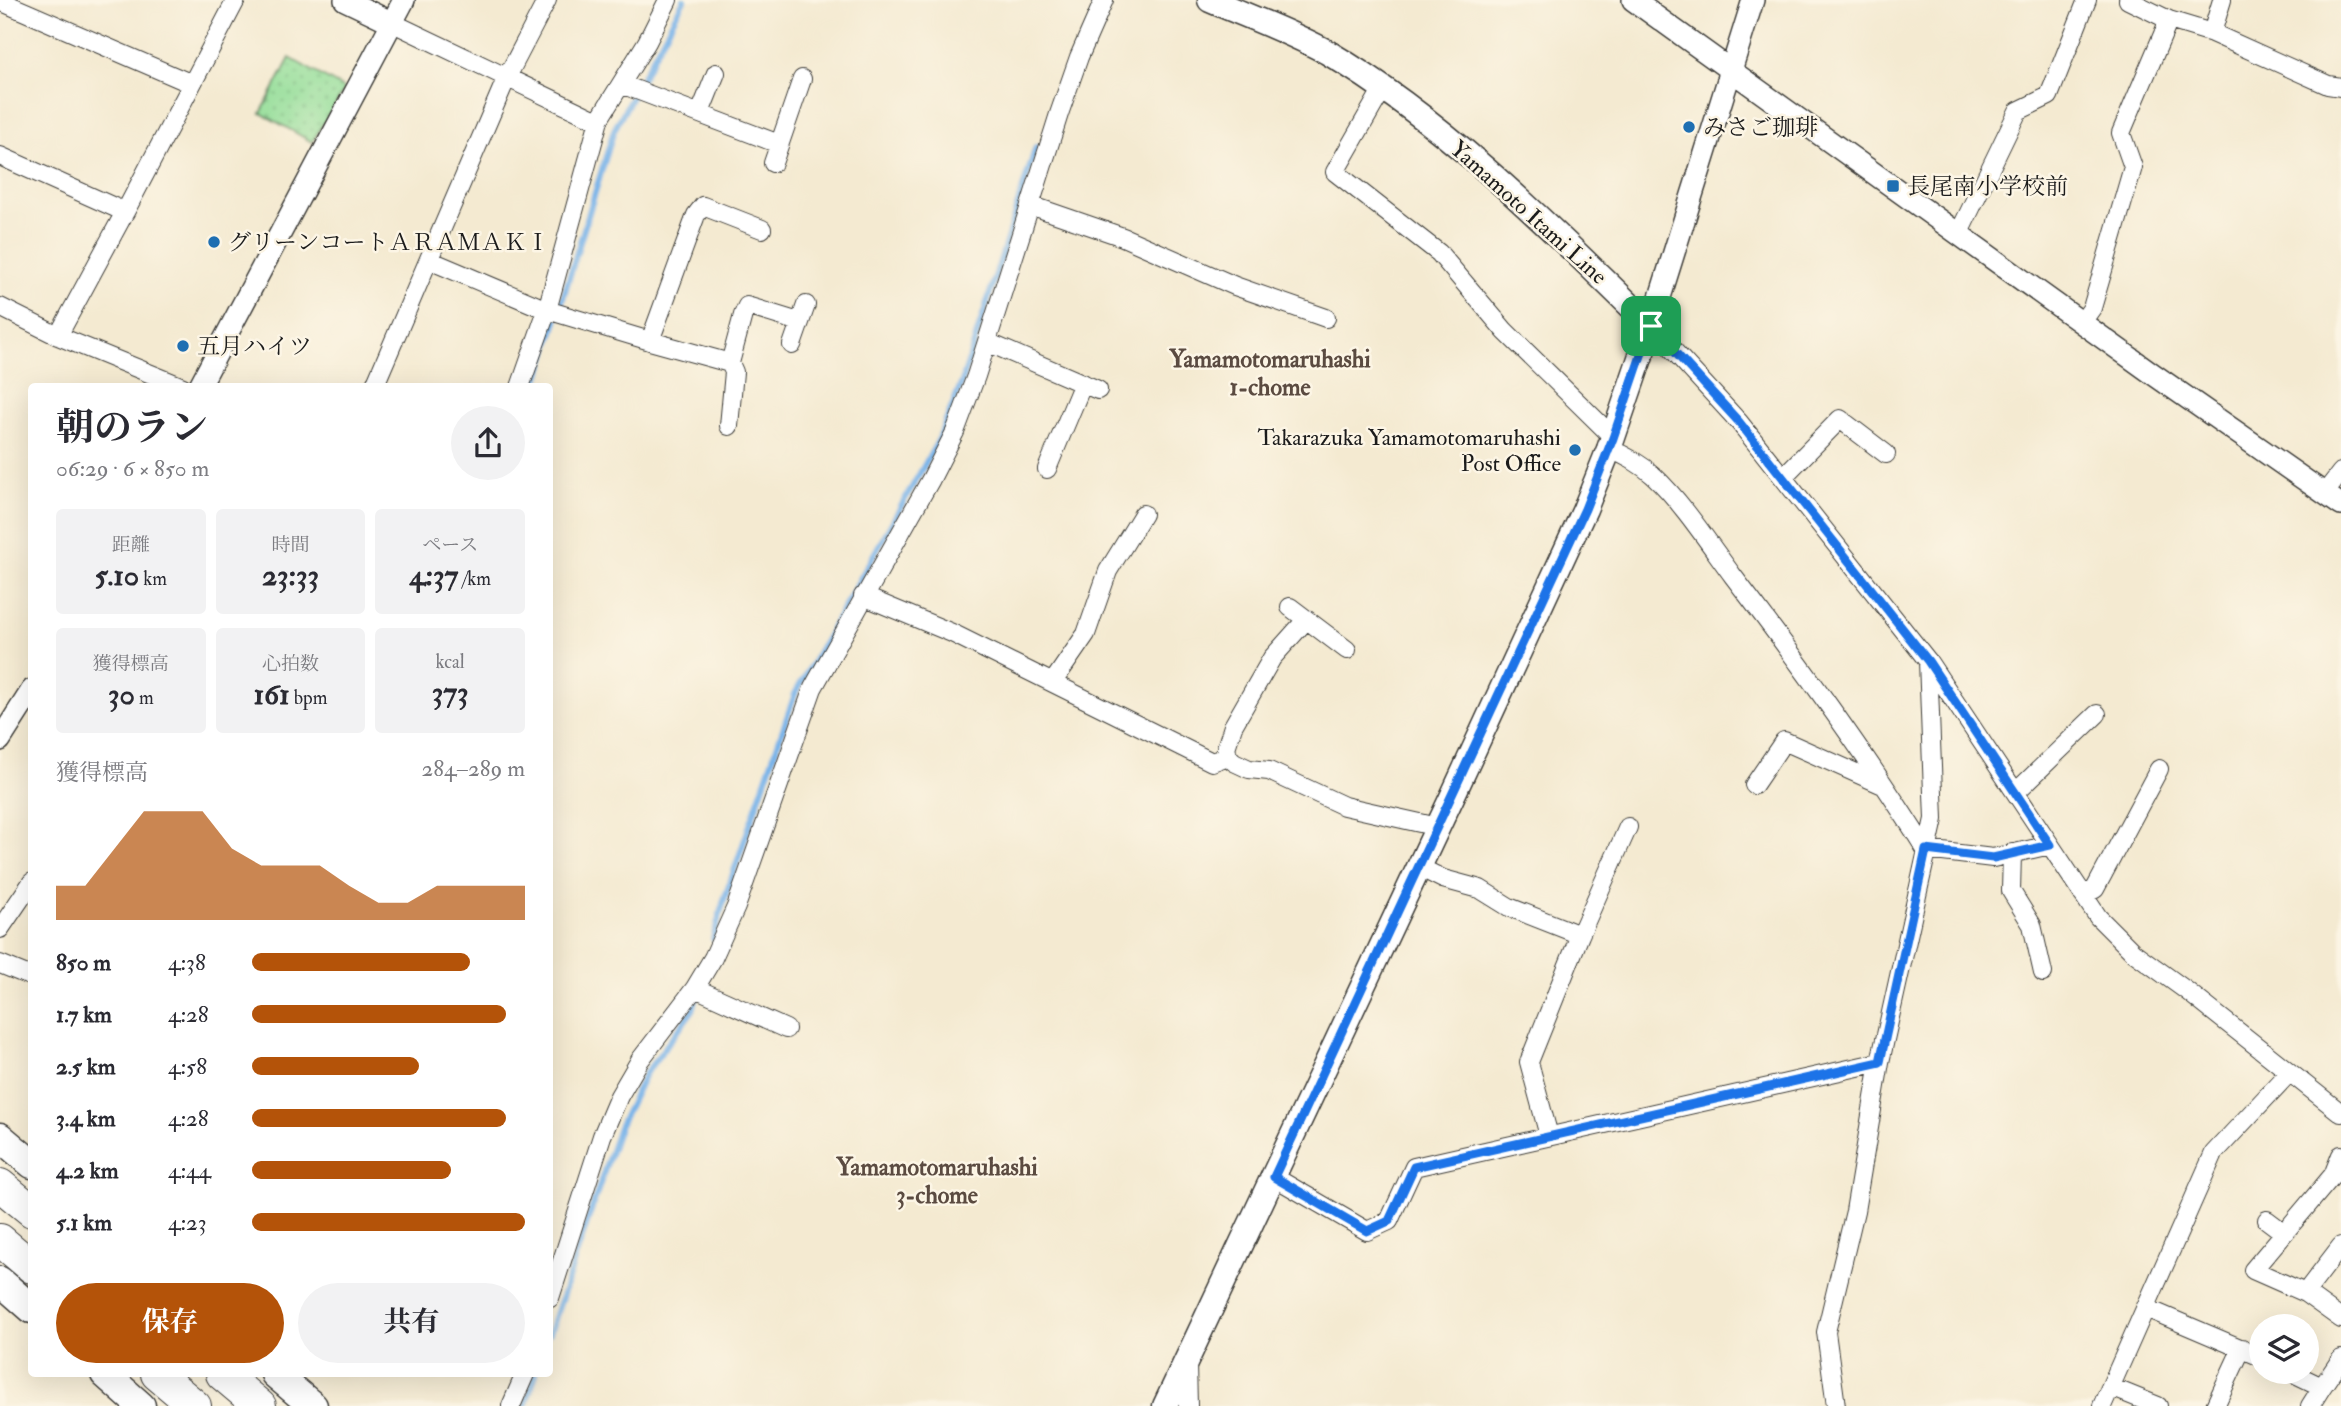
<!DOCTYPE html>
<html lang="ja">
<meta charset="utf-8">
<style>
body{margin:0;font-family:"IM FELL Double Pica","Noto Serif JP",serif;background:#f2f2f3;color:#2b2b33;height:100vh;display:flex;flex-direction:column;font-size:26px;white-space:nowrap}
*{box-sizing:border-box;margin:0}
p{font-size:23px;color:#7c7c81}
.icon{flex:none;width:38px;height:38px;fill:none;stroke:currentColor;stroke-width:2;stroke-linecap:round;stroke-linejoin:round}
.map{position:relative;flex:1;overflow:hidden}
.drawer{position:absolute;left:28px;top:383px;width:525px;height:994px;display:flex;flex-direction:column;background:#fff;border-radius:7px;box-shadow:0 7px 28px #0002}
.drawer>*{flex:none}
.buttons{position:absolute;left:2249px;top:1314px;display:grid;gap:14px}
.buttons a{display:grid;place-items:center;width:70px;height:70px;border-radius:50%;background:#fff;box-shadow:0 7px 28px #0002;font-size:35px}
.pin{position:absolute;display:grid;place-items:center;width:60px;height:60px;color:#fff;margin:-30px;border-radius:14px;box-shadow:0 4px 10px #0006}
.round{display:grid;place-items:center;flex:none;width:74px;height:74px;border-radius:37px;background:#f2f2f3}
.head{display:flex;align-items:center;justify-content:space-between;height:119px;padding:0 28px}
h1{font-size:38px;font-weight:700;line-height:52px}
.stats{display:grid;grid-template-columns:repeat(3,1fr);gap:10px;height:119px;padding:7px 28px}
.stats div{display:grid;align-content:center;border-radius:7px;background:#f2f2f3;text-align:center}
.stats b{font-size:30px;font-weight:700}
.stats small{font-size:19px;font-weight:400}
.stats p{font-size:19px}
.chart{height:196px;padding:14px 28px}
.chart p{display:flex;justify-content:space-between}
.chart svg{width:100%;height:126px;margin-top:7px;fill:#b45309;opacity:.7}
.cta{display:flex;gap:14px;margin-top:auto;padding:14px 28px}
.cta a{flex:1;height:80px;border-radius:42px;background:#b45309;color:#fff;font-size:28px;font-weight:700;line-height:80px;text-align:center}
.cta a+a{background:#f2f2f3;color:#2b2b33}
ul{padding:0 28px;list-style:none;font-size:23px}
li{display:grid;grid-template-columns:112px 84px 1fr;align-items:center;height:52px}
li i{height:18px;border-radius:9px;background:#b45309}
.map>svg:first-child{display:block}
.garden{fill:url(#garden-dots);stroke:#587d5b;stroke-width:2}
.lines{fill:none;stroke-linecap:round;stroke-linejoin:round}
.stream{stroke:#78b3e9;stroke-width:6}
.minor-casing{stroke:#3c3b37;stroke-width:20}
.tertiary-casing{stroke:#3c3b37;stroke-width:24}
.secondary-casing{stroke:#3c3b37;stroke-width:27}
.trunk-casing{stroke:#3c3b37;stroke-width:31}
.motorway-casing{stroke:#3c3b37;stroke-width:34}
.minor{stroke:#fff;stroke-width:18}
.tertiary{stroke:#fff;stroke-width:21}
.secondary{stroke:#fff;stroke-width:24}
.trunk{stroke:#fff;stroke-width:28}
.motorway{stroke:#fff;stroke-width:32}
.route-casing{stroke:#fff;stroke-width:14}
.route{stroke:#1a73e8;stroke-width:9}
.poi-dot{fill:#1f6fb2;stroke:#fcf5e5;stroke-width:2.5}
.labels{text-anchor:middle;stroke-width:5;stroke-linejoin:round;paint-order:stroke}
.poi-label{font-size:23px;fill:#1c1c1c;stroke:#fcf5e5;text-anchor:start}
.street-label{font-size:23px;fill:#1c1c1c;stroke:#fcf5e5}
.neighbourhood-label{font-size:24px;font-weight:bold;fill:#5b4b41;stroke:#fcf5e5}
</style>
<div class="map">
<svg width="2341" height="1406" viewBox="0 0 2341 1406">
<defs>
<pattern id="garden-dots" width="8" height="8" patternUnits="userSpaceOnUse" patternTransform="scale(1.75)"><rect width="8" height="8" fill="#94de9a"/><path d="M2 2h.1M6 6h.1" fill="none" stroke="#7fbe84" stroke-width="1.8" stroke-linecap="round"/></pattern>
</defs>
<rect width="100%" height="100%" fill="#fcf5e5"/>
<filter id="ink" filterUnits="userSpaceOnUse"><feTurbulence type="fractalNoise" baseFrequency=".0143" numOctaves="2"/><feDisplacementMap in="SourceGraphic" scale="14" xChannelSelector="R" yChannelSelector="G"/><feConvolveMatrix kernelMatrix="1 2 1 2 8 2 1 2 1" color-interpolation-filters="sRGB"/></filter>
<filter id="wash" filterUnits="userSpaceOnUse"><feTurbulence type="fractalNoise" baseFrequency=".00686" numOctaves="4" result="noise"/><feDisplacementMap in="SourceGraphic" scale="28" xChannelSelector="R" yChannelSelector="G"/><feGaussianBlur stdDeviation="1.57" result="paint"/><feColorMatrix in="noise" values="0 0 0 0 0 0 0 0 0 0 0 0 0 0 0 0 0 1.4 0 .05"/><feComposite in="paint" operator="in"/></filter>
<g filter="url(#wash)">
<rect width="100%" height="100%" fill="#f4ead1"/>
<path class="garden" d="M 290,58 L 345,89 L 312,142 L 261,113 Z"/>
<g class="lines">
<path class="stream" d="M 536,387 L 614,130 L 684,0
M 713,939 L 724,900 L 795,694 L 938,441 L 962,382 L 1036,147
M 550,1333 L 619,1127 L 645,1074 L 693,1010 L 697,996
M 525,1406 L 536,1374"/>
</g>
</g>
<g filter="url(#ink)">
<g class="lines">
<defs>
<path id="minor" d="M 2128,0 L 2169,20 L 2212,33 L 2328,85 L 2341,87
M 0,1 L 192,84
M 393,23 L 598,121 L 647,42 L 668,0
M 2212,33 L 2222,0
M 621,84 L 779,144
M 1382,90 L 1335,172 L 1439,253 L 1505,331 L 1613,437
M 700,113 L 716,73
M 0,156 L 125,212 L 58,336
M 773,163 L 802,79
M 1030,205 L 1123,237 L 1235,286 L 1326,318
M 125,212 L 236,0
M 1959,233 L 2018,111 L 2049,96 L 2087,0
M 429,260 L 547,310 L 650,341 L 696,215 L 703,206 L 762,229
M 0,307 L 58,336 L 183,387
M 2082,322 L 2092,308 L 2133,167 L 2121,133 L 2169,20
M 1651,326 L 1739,422 L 1928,661 L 2098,917 L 2133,952 L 2187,991 L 2341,1113
M 650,341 L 730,363
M 987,342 L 1098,390
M 792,345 L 806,305
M 374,387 L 507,77 L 547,0
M 520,387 L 547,310 L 599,120
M 729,426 L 734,372 L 730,363 L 743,315 L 747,306 L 799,322
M 1609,449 C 1625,455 1641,464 1654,476 C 1682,502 1710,545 1733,576 C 1801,665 1867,755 1926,850 L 1993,858 L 2050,845
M 1047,469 L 1083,383
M 1783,477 L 1840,419 L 1886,454
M 2324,494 L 2341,472
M 863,596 L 952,633 L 1212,762 L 1228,756
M 1290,607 L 1347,650
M 1306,620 L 1272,658 L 1233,726 L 1226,748 L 1228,756 L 1234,762 L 1249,769 L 1269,771 L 1344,806 L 1438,827
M 1053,682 L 1086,634 L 1108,571 L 1143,514
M 1754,785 L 1784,741 L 1883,785
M 2016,792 L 2097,714
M 2012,853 L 2011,891 L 2032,925 L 2043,973
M 1419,867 L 1443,879 L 1480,889 L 1509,907 L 1580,935
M 2083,895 L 2095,889 L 2159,769
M 0,929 L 32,882
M 0,964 L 32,977
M 786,1029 L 695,988 L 713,958 L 736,907 L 813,688 L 931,479 L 955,432 L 976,376 L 1059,114 L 1079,57 L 1104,0
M 1549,1136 L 1529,1062 L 1580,935 L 1628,827
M 1274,1177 L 1367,1231 L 1389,1221 L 1414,1167 L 1880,1062 L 1934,819 L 1928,661
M 2267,1220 L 2283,1232
M 2341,1246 L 2305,1293 L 2341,1319
M 2305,1293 L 2253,1270 L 2333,1175 L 2341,1155
M 550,1298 L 602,1136 L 619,1096 L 640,1060 L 695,988
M 2146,1308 L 2261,1357
M 1187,1364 L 1188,1406
M 2291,1372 L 2322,1387 L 2310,1406
M 2111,1387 L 2158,1406
M 2322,1387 L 2341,1359
M 511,1406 L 525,1374
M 1836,1406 L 1826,1332 L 1855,1211 L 1880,1062
M 2102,1406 L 2214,1153 L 2289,1073
M 2215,1406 L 2242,1348"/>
<path id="tertiary" d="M 345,0 L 393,23
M 1633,0 L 2153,374 L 2341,505
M 1651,326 L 1753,0
M 199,387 L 404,0
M 0,740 L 32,690"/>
<path id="secondary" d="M 1165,1406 L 1452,797 L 1585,509 L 1609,449 L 1651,326 C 1552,229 1446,122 1327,52 C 1293,33 1247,16 1210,0"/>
<path id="trunk" d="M 0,1137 L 32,1164
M 0,1281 L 32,1309
M 105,1374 L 141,1406
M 275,1374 L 313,1406"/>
<path id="motorway" d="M 0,1185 L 32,1211
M 0,1240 L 32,1267
M 157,1374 L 195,1406
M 222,1374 L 260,1406"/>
</defs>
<use href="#minor" class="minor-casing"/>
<use href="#tertiary" class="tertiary-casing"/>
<use href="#secondary" class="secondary-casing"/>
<use href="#trunk" class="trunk-casing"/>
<use href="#motorway" class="motorway-casing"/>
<use href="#minor" class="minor"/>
<use href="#tertiary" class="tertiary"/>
<use href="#secondary" class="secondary"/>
<use href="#trunk" class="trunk"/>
<use href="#motorway" class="motorway"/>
</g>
</g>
<g class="lines" filter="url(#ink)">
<defs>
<path id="route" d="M 1651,326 L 1739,422 L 1928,661 L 2050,845 L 1993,858 L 1926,850 L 1880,1062 L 1414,1167 L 1389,1221 L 1367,1231 L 1274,1177 L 1585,509 L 1613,438 Z"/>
</defs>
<use href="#route" class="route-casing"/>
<use href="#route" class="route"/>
</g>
<g class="poi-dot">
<circle cx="1689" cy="127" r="7"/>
<rect x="1886" y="179" width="14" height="14" rx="3.5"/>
<circle cx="214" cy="242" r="7"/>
<circle cx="183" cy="346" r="7"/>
<circle cx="1575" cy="450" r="7"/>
</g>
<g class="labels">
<g class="poi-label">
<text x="1703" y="135">みさご珈琲</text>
<text x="1907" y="194">長尾南小学校前</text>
<text x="228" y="250">グリーンコートＡＲＡＭＡＫＩ</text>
<text x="197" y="354">五月ハイツ</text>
<text x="1561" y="445" text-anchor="end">Takarazuka Yamamotomaruhashi<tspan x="1561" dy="26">Post Office</tspan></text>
</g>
<g class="street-label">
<text transform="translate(1529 212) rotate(42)" y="8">Yamamoto Itami Line</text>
</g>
<g class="neighbourhood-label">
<text x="1270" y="367">Yamamotomaruhashi<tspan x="1270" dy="28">1-chome</tspan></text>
<text x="937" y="1175">Yamamotomaruhashi<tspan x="937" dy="28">3-chome</tspan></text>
</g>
</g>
</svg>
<div class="buttons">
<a><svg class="icon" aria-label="layers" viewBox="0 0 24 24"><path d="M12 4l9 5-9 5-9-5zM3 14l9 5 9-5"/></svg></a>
</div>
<div class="pin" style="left:1651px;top:326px;background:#1e9e55"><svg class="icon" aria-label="arrive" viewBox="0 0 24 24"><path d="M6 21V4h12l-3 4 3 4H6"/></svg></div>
<section class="drawer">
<div class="head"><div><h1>朝のラン</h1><p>06:29 · 6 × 850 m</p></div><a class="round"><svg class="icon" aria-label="share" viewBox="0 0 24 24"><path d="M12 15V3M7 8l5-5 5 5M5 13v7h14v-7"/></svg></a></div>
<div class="stats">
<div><p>距離</p><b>5.10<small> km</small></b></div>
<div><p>時間</p><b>23:33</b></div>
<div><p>ペース</p><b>4:37<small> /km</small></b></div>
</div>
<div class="stats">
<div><p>獲得標高</p><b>30<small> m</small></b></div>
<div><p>心拍数</p><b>161<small> bpm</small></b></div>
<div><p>kcal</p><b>373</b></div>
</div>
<div class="chart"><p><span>獲得標高</span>284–289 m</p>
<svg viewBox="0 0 160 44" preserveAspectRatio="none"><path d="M0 44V32L10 32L20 19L30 6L40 6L50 6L60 19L70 25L80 25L90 25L100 32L110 38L120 38L130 32L140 32L150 32L160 32V44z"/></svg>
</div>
<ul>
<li><b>850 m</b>4:38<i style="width:80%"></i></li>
<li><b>1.7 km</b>4:28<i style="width:93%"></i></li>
<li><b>2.5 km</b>4:58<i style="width:61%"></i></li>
<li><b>3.4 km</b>4:28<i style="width:93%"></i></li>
<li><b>4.2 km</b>4:44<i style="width:73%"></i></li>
<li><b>5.1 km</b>4:23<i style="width:100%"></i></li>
</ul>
<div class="cta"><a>保存</a><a>共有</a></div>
</section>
</div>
